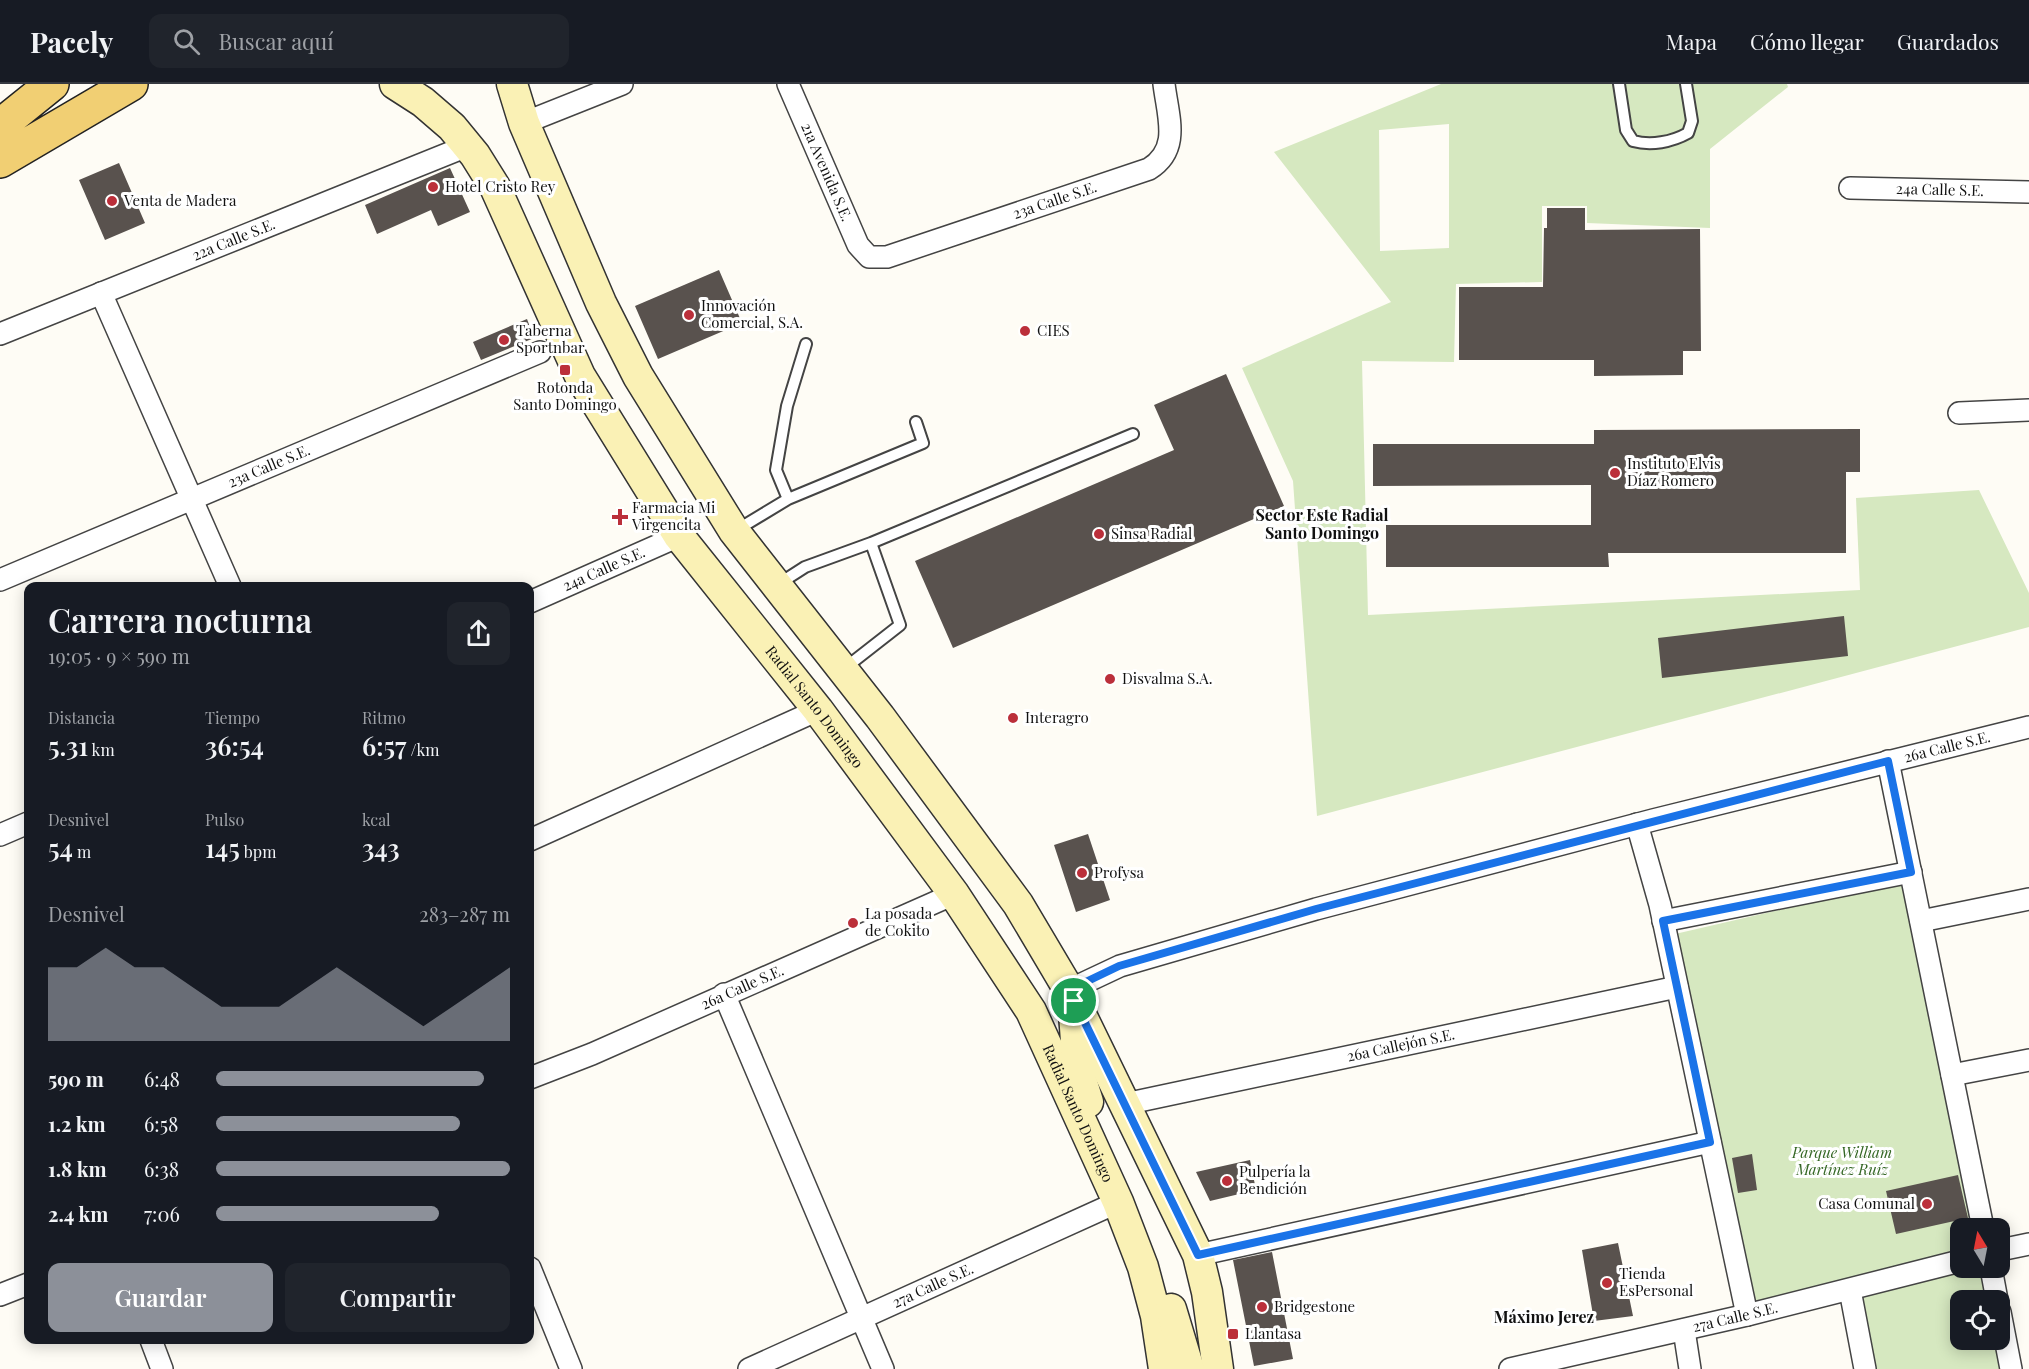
<!DOCTYPE html>
<html lang="es">
<meta charset="utf-8">
<style>
body{margin:0;font-family:"Playfair Display",serif;background:#20242c;color:#f1f3f6;height:100vh;display:flex;flex-direction:column;font-size:22px;white-space:nowrap}
*{box-sizing:border-box;margin:0}
p{font-size:20px;color:#9ea1a6}
.icon{flex:none;width:33px;height:33px;fill:none;stroke:currentColor;stroke-width:2;stroke-linecap:round;stroke-linejoin:round}
.map{position:relative;flex:1;overflow:hidden}
.panel{position:absolute;left:24px;top:498px;width:510px;height:762px;display:flex;flex-direction:column;background:#171b24;border-radius:12px;box-shadow:0 3px 15px #0003}
.panel>*{flex:none}
.needle{width:39px;rotate:350deg}
.fabs{position:absolute;left:1950px;top:1134px;display:grid;gap:12px}
.fabs a{display:grid;place-items:center;width:60px;height:60px;border-radius:12px;background:#171b24;box-shadow:0 3px 15px #0003;font-size:30px}
.pin{position:absolute;display:grid;place-items:center;width:51px;height:51px;color:#fff;margin:-26px;border:3px solid #fff;border-radius:50%;box-shadow:0 2px 6px #0007}
.round{display:grid;place-items:center;flex:none;width:63px;height:63px;border-radius:12px;background:#20242c}
.summary{display:flex;align-items:center;justify-content:space-between;height:102px;padding:0 24px}
h1{font-size:33px;font-weight:600;line-height:45px}
.figures{display:grid;grid-template-columns:repeat(3,1fr);gap:9px;height:102px;padding:6px 24px}
.figures div{display:grid;align-content:center}
.figures b{font-size:26px;font-weight:600}
.figures small{font-size:16px;font-weight:400}
.figures p{font-size:16px}
.chart{height:168px;padding:12px 24px}
.chart p{display:flex;justify-content:space-between}
.chart svg{width:100%;height:108px;margin-top:6px;fill:#8c9099;opacity:.7}
.button{display:flex;gap:12px;margin-top:auto;padding:12px 24px}
.button a{flex:1;height:69px;border-radius:12px;background:#8c9099;color:#fff;font-size:24px;font-weight:600;line-height:69px;text-align:center}
.button a+a{background:#20242c;color:#f1f3f6}
ul{padding:0 24px;list-style:none;font-size:20px}
li{display:grid;grid-template-columns:96px 72px 1fr;align-items:center;height:45px}
li i{height:15px;border-radius:8px;background:#8c9099}
header{display:flex;align-items:center;gap:36px;box-sizing:border-box;height:84px;padding:0 30px;background:#171b24;border-bottom:2px solid #363941}
header strong{font-size:28px}
nav{display:flex;gap:33px;margin-inline-start:auto;font-size:21px}
.search{width:420px;height:54px;background:#20242c;display:flex;align-items:center;gap:15px;box-sizing:border-box;padding:0 21px;border-radius:12px;color:#9ea1a6;font-size:22px}
.map>svg:first-child{display:block}
.green{fill:#d6e8c0;fill-rule:evenodd}
.building{fill:#59524e}
.lines{fill:none;stroke-linecap:round;stroke-linejoin:round}
.service-casing{stroke:#444;stroke-width:14}
.minor-casing{stroke:#444;stroke-width:24}
.secondary-casing{stroke:#333;stroke-width:33}
.primary-casing{stroke:#222;stroke-width:36}
.service{stroke:#fff;stroke-width:10}
.minor{stroke:#fff;stroke-width:21}
.secondary{stroke:#faf1b5;stroke-width:30}
.primary{stroke:#f1cf73;stroke-width:33}
.route-casing{stroke:#fff;stroke-width:12}
.route{stroke:#1a73e8;stroke-width:8}
.poi-dot{fill:#bb2f3a;stroke:#fff;stroke-width:2}
.labels{text-anchor:middle;stroke-width:6;stroke-linejoin:round;paint-order:stroke}
.street-label{font-size:15px;fill:#111;stroke:#fff}
.poi-label{font-size:15px;fill:#111;stroke:#fff;text-anchor:start}
.park-label{font-size:15px;font-style:italic;fill:#336623;stroke:#fff}
.neighbourhood-label{font-size:16px;font-weight:bold;fill:#111;stroke:#fff}
</style>
<header>
<strong>Pacely</strong>
<div class="search"><svg class="icon" aria-label="search" viewBox="0 0 24 24"><circle cx="10" cy="10" r="6"/><path d="M15 15l6 6"/></svg>Buscar aquí</div>
<nav><a>Mapa</a><a>Cómo llegar</a><a>Guardados</a></nav>
</header>
<div class="map">
<svg width="2029" height="1285" viewBox="0 0 2029 1285">
<rect width="100%" height="100%" fill="#fefcf5"/>
<path class="green" d="M 1441,0 L 1787,0 L 1788,3 L 1710,65 L 1710,144 L 1587,139 L 1587,122 L 1542,122 L 1542,198 L 1456,200 L 1454,278 L 1362,277 L 1368,531 L 1860,506 L 1856,414 L 1979,406 L 2029,509 L 2029,543 L 1317,732 L 1293,397 L 1242,284 L 1391,218 L 1274,68 ZM 1449,40 L 1449,164 L 1380,167 L 1379,46 Z
M 1910,796 L 1981,1144 L 1960,1144 L 1960,1174 L 1747,1231 L 1675,850 Z
M 1960,1184 L 1991,1184 L 1997,1216 L 1960,1216 L 1960,1256 L 2000,1256 L 2011,1285 L 1865,1285 L 1850,1206 Z"/>
<path class="building" d="M 119,79 L 145,139 L 105,156 L 79,96 Z
M 450,84 L 470,128 L 438,142 L 431,126 L 377,150 L 365,121 Z
M 1547,124 L 1585,124 L 1585,146 L 1700,145 L 1701,267 L 1683,267 L 1683,291 L 1594,292 L 1594,276 L 1459,276 L 1459,203 L 1543,203 L 1544,144 L 1547,144 Z
M 719,186 L 742,239 L 658,275 L 635,222 Z
M 527,235 L 534,254 L 481,276 L 473,258 Z
M 1226,290 L 1284,422 L 953,564 L 915,477 L 1174,366 L 1154,321 Z
M 1860,345 L 1860,388 L 1846,388 L 1846,469 L 1608,469 L 1609,483 L 1386,483 L 1386,441 L 1591,441 L 1591,401 L 1373,402 L 1373,360 L 1594,360 L 1594,346 Z
M 1844,532 L 1848,572 L 1662,594 L 1658,554 Z
M 1088,750 L 1110,816 L 1076,828 L 1054,761 Z
M 1752,1070 L 1757,1106 L 1738,1109 L 1732,1074 Z
M 1250,1076 L 1256,1106 L 1210,1117 L 1196,1088 Z
M 1958,1091 L 1968,1134 L 1896,1150 L 1886,1107 Z
M 1618,1159 L 1633,1232 L 1594,1237 L 1582,1166 Z
M 1272,1168 L 1293,1275 L 1254,1282 L 1233,1176 Z"/>
<g class="lines">
<defs>
<path id="service" d="M 1619,0 L 1626,46 L 1633,57 C 1651,62 1672,58 1688,49 L 1692,37 L 1686,0
M 788,415 L 776,386 L 787,322 L 806,260
M 735,447 L 788,415 L 923,359 L 916,338
M 777,501 L 805,483 L 871,459 L 1133,350
M 845,584 L 900,541 L 871,459"/>
<g id="minor">
<path id="s1" d="M 788,0 L 858,161 L 869,173 L 887,173 L 1149,85 C 1181,65 1168,33 1164,0"/>
<path d="M 524,39 L 622,0"/>
<path id="s2" d="M 1850,104 L 2029,108"/>
<path d="M 101,209 L 230,502"/>
<path id="s3" d="M 0,250 L 467,62"/>
<path d="M 1959,329 L 2029,326"/>
<path id="s4" d="M 0,496 L 540,268"/>
<path id="s5" d="M 530,518 L 679,452"/>
<path d="M 1888,677 L 1983,1144"/>
<path d="M 1637,740 L 1660,821 L 1747,1231"/>
<path d="M 0,751 L 28,739"/>
<path d="M 530,756 L 818,626"/>
<path d="M 1663,837 L 1911,788"/>
<path d="M 1921,837 L 2029,815"/>
<path id="s6" d="M 1069,906 L 1120,882 L 1316,825 L 1653,736 L 2029,643"/>
<path d="M 724,910 L 883,1285"/>
<path d="M 1952,991 L 2029,976"/>
<path id="s7" d="M 530,994 L 592,970 L 954,810"/>
<path id="s8" d="M 1125,1020 L 1677,903"/>
<path d="M 2000,1166 L 2029,1160"/>
<path d="M 1198,1171 L 1710,1058"/>
<path d="M 530,1184 L 571,1285"/>
<path d="M 1991,1184 L 1997,1216"/>
<path d="M 1850,1206 L 1865,1285"/>
<path d="M 0,1211 L 28,1200"/>
<path d="M 2000,1228 L 2011,1285"/>
<path d="M 1684,1246 L 1690,1285"/>
<path d="M 151,1256 L 162,1285"/>
<path id="s9" d="M 749,1285 L 1118,1118"/>
<path id="s10" d="M 1510,1285 L 1747,1231 L 1960,1177"/>
</g>
<g id="secondary">
<path id="s11" d="M 395,0 L 423,18 L 452,43 L 475,71 L 495,103 L 580,292 L 679,452 L 818,626 L 954,810 L 1031,927 L 1118,1118 L 1143,1183 L 1156,1232 L 1164,1285"/>
<path d="M 512,0 L 524,39 L 601,219 L 638,292 L 734,447 L 880,633 L 1018,820 L 1069,906 L 1198,1171 L 1207,1208 L 1218,1285"/>
<path d="M 1074,929 L 1078,986 L 1088,1018"/>
<path d="M 1171,1225 L 1189,1285"/>
</g>
<path id="primary" d="M 0,42 L 52,0
M 0,77 L 131,0"/>
</defs>
<use href="#service" class="service-casing"/>
<use href="#minor" class="minor-casing"/>
<use href="#secondary" class="secondary-casing"/>
<use href="#primary" class="primary-casing"/>
<use href="#service" class="service"/>
<use href="#minor" class="minor"/>
<use href="#secondary" class="secondary"/>
<use href="#primary" class="primary"/>
</g>
<g class="lines">
<defs>
<path id="route" d="M 1888,677 L 1911,788 L 1663,837 L 1710,1058 L 1198,1171 L 1069,906 L 1119,882 L 1316,825 Z"/>
</defs>
<use href="#route" class="route-casing"/>
<use href="#route" class="route"/>
</g>
<g class="poi-dot">
<circle cx="433" cy="103" r="6"/>
<circle cx="112" cy="117" r="6"/>
<circle cx="689" cy="231" r="6"/>
<circle cx="1025" cy="247" r="6"/>
<circle cx="504" cy="256" r="6"/>
<rect x="559" y="280" width="12" height="12" rx="3"/>
<circle cx="1615" cy="389" r="6"/>
<path d="M617 424h6v6h6v6h-6v6h-6v-6h-6v-6h6z"/>
<circle cx="1099" cy="450" r="6"/>
<circle cx="1110" cy="595" r="6"/>
<circle cx="1013" cy="634" r="6"/>
<circle cx="1082" cy="789" r="6"/>
<circle cx="853" cy="839" r="6"/>
<circle cx="1227" cy="1097" r="6"/>
<circle cx="1927" cy="1120" r="6"/>
<circle cx="1607" cy="1199" r="6"/>
<circle cx="1262" cy="1223" r="6"/>
<rect x="1227" y="1244" width="12" height="12" rx="3"/>
</g>
<g class="labels">
<g class="street-label">
<text dy="5" stroke="none"><textPath href="#s1" startOffset="96">21a Avenida S.E.</textPath></text>
<text dy="5" stroke="none"><textPath href="#s2" startOffset="90">24a Calle S.E.</textPath></text>
<text dy="5" stroke="none"><textPath href="#s1" startOffset="387">23a Calle S.E.</textPath></text>
<text dy="5" stroke="none"><textPath href="#s3" startOffset="252">22a Calle S.E.</textPath></text>
<text dy="5" stroke="none"><textPath href="#s4" startOffset="292">23a Calle S.E.</textPath></text>
<text dy="5" stroke="none"><textPath href="#s5" startOffset="81">24a Calle S.E.</textPath></text>
<text dy="5" stroke="none"><textPath href="#s11" startOffset="759">Radial Santo Domingo</textPath></text>
<text dy="5" stroke="none"><textPath href="#s6" startOffset="912">26a Calle S.E.</textPath></text>
<text dy="5" stroke="none"><textPath href="#s7" startOffset="231">26a Calle S.E.</textPath></text>
<text dy="5" stroke="none"><textPath href="#s8" startOffset="282">26a Callejón S.E.</textPath></text>
<text dy="5" stroke="none"><textPath href="#s11" startOffset="1245">Radial Santo Domingo</textPath></text>
<text dy="5" stroke="none"><textPath href="#s9" startOffset="202">27a Calle S.E.</textPath></text>
<text dy="5" stroke="none"><textPath href="#s10" startOffset="231">27a Calle S.E.</textPath></text>
</g>
<g class="poi-label">
<text x="445" y="108">Hotel Cristo Rey</text>
<text x="124" y="122">Venta de Madera</text>
<text x="701" y="227">Innovación<tspan x="701" dy="17">Comercial, S.A.</tspan></text>
<text x="516" y="252">Taberna<tspan x="516" dy="17">Sportnbar</tspan></text>
<text x="1037" y="252">CIES</text>
<text x="565" y="309" text-anchor="middle">Rotonda<tspan x="565" dy="17">Santo Domingo</tspan></text>
<text x="1627" y="385">Instituto Elvis<tspan x="1627" dy="17">Díaz Romero</tspan></text>
<text x="632" y="429">Farmacia Mi<tspan x="632" dy="17">Virgencita</tspan></text>
<text x="1111" y="455">Sinsa Radial</text>
<text x="1122" y="600">Disvalma S.A.</text>
<text x="1025" y="639">Interagro</text>
<text x="1094" y="794">Profysa</text>
<text x="865" y="835">La posada<tspan x="865" dy="17">de Cokito</tspan></text>
<text x="1239" y="1093">Pulpería la<tspan x="1239" dy="17">Bendición</tspan></text>
<text x="1915" y="1125" text-anchor="end">Casa Comunal</text>
<text x="1619" y="1195">Tienda<tspan x="1619" dy="17">EsPersonal</tspan></text>
<text x="1274" y="1228">Bridgestone</text>
<text x="1245" y="1255">Llantasa</text>
</g>
<g class="park-label">
<text x="1842" y="1074">Parque William<tspan x="1842" dy="17">Martínez Ruíz</tspan></text>
</g>
<g class="neighbourhood-label">
<text x="1322" y="437">Sector Este Radial<tspan x="1322" dy="18">Santo Domingo</tspan></text>
<text x="1544" y="1239">Máximo Jerez</text>
</g>
</g>
</svg>
<div class="fabs">
<a><svg class="needle" viewBox="-14 -14 28 28"><path d="M0-13l5 13h-10z" fill="#e53935"/><path d="M0 13l5-13h-10z" fill="#9ea1a6"/></svg></a>
<a><svg class="icon" aria-label="locate" viewBox="0 0 24 24"><circle cx="12" cy="12" r="6"/><path d="M12 2v4M12 18v4M2 12h4M18 12h4"/></svg></a>
</div>
<div class="pin" style="left:1074px;top:917px;background:#1e9e55"><svg class="icon" aria-label="arrive" viewBox="0 0 24 24"><path d="M6 21V4h12l-3 4 3 4H6"/></svg></div>
<section class="panel">
<div class="summary"><div><h1>Carrera nocturna</h1><p>19:05 · 9 × 590 m</p></div><a class="round"><svg class="icon" aria-label="share" viewBox="0 0 24 24"><path d="M12 15V3M7 8l5-5 5 5M5 13v7h14v-7"/></svg></a></div>
<div class="figures">
<div><p>Distancia</p><b>5.31<small> km</small></b></div>
<div><p>Tiempo</p><b>36:54</b></div>
<div><p>Ritmo</p><b>6:57<small> /km</small></b></div>
</div>
<div class="figures">
<div><p>Desnivel</p><b>54<small> m</small></b></div>
<div><p>Pulso</p><b>145<small> bpm</small></b></div>
<div><p>kcal</p><b>343</b></div>
</div>
<div class="chart"><p><span>Desnivel</span>283–287 m</p>
<svg viewBox="0 0 160 44" preserveAspectRatio="none"><path d="M0 44V14L10 14L20 6L30 14L40 14L50 22L60 30L70 30L80 30L90 22L100 14L110 22L120 30L130 38L140 30L150 22L160 14V44z"/></svg>
</div>
<ul>
<li><b>590 m</b>6:48<i style="width:91%"></i></li>
<li><b>1.2 km</b>6:58<i style="width:83%"></i></li>
<li><b>1.8 km</b>6:38<i style="width:100%"></i></li>
<li><b>2.4 km</b>7:06<i style="width:76%"></i></li>
</ul>
<div class="button"><a>Guardar</a><a>Compartir</a></div>
</section>
</div>
